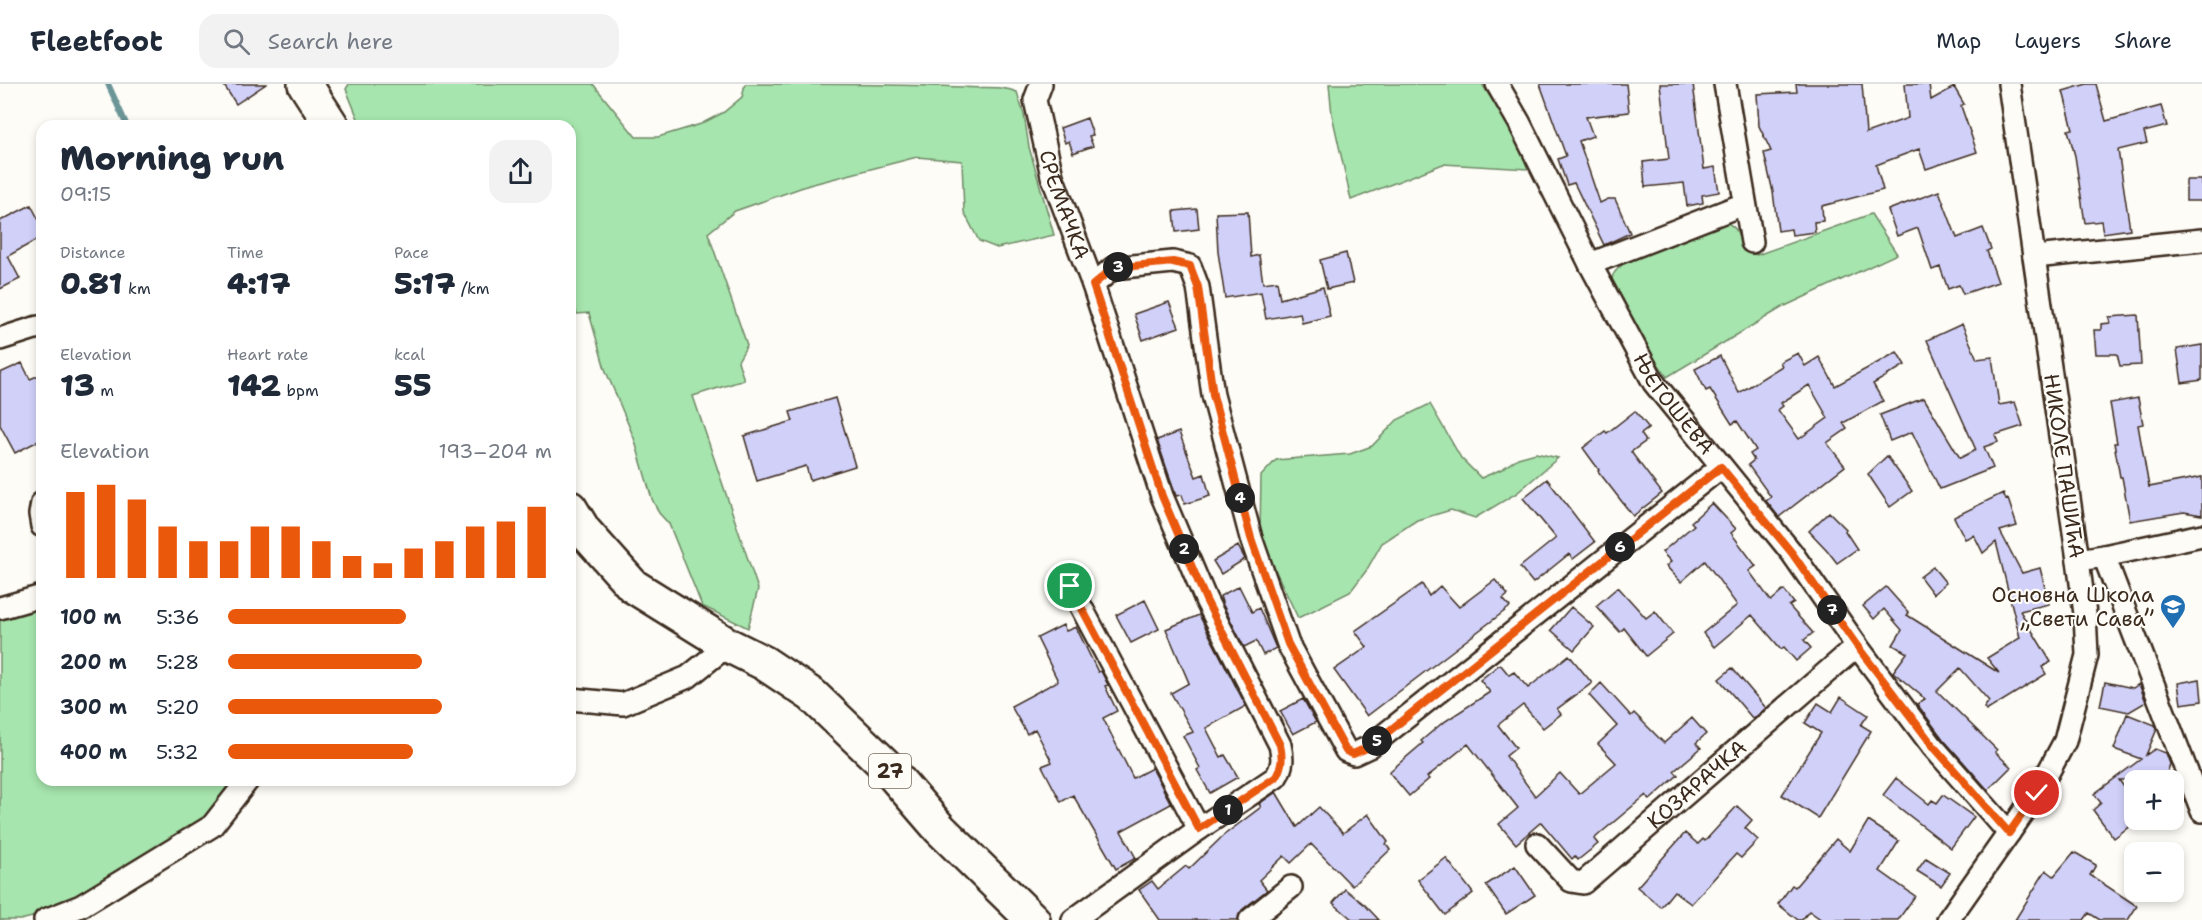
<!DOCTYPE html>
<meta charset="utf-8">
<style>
body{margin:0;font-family:"Shantell Sans",sans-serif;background:#f2f2f3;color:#1f2937;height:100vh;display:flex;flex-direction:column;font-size:22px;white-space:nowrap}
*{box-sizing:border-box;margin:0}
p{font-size:20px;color:#747a83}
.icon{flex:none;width:33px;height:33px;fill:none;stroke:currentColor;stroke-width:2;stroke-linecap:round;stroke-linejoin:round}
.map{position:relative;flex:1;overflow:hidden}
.drawer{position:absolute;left:36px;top:36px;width:540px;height:666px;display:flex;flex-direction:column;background:#fff;border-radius:18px;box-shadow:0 3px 9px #0003}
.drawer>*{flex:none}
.fabs{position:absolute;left:2124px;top:686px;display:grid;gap:12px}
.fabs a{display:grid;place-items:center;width:60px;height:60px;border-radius:12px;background:#fff;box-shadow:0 3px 9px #0003;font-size:30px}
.pin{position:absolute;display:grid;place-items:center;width:51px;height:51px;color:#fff;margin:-26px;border:3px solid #fff;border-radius:50%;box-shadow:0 2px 6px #0007}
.km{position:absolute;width:30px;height:30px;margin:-15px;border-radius:50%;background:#222;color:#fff;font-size:16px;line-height:30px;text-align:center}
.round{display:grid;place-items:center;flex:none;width:63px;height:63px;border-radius:18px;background:#f2f2f3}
.overview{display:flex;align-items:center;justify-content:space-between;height:102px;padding:0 24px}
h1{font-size:33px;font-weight:800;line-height:45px}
.metrics{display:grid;grid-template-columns:repeat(3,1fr);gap:9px;height:102px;padding:6px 24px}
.metrics div{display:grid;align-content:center}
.metrics b{font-size:30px;font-weight:800}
.metrics small{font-size:16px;font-weight:400}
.metrics p{font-size:16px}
.chart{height:168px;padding:12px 24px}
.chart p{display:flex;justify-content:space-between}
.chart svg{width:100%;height:108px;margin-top:6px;stroke:#ea580c;stroke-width:6}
ul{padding:0 24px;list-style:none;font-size:20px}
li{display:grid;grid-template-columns:96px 72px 1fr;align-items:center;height:45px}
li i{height:15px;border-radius:8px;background:#ea580c}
header{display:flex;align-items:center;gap:36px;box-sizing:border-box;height:84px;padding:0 30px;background:#fff;border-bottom:2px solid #e0e1e3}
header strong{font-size:28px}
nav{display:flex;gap:33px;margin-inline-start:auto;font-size:21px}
.search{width:420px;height:54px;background:#f2f2f3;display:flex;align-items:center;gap:15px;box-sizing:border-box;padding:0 21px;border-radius:18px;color:#747a83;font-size:22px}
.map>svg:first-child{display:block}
.green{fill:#a6e5ad;stroke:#708866;stroke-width:1.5}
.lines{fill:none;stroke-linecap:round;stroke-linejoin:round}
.stream{stroke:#6c9597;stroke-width:6}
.building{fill:#d1d0f9;stroke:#3b2a1e;stroke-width:1.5;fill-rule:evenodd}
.minor-casing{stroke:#3b2a1e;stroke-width:26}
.primary-casing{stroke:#3b2a1e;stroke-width:38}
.minor{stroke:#fdfcf7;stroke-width:21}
.primary{stroke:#fdfcf7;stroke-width:33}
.route-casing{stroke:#fff;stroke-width:12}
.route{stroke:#ea580c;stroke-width:8}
.labels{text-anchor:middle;stroke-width:4.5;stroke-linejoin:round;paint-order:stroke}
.shield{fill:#fdfcf7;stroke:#75695f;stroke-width:1.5}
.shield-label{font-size:20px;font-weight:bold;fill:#3b2a1e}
.street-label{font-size:21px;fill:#3b2a1e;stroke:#fdfcf7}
.poi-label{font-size:21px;fill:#3b2a1e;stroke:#fdfcf7;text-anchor:end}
</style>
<header>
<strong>Fleetfoot</strong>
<div class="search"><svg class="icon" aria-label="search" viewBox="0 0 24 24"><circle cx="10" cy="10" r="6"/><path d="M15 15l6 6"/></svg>Search here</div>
<nav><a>Map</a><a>Layers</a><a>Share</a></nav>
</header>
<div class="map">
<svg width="2202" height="836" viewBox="0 0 2202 836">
<rect width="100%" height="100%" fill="#fdfcf7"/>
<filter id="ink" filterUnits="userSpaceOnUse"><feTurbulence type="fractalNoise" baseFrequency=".0167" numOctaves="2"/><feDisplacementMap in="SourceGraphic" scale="12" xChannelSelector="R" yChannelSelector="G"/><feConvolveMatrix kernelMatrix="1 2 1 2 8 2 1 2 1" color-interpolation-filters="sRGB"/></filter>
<g filter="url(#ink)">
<path class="green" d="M 349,0 L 593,0 L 636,53 L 658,53 L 701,40 L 724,28 L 742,13 L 745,0 C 818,0 890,0 963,3 C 981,5 1000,1 1017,8 L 1024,31 L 1029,63 L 1054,151 L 997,164 L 979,157 L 964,128 L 962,77 L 917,73 L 809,101 L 735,127 L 708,149 L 747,261 L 738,277 L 744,296 L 693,312 L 758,505 L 748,544 L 702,522 L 669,440 L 659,429 L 652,415 L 634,354 L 605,285 L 589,229 L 577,230 L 570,211 L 570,42 L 361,42 L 346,5 Z
M 1329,0 L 1482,0 L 1515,51 L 1528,85 L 1443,80 L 1351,116 L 1332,31 Z
M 1871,130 L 1897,170 L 1783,223 L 1667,293 C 1653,271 1613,219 1612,195 C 1612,188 1619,184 1623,180 L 1723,138 C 1738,141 1740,153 1744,167 L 1757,171 Z
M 1430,320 L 1461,374 L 1481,394 L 1502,385 L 1518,374 L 1536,369 L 1558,374 L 1517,409 L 1475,434 L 1451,426 L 1417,436 L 1382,459 L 1366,487 L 1350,508 L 1298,534 L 1269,473 L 1260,449 L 1261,392 L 1276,376 L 1350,370 L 1372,362 L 1397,336 Z
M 42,517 L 42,696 L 234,696 L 206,739 L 49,829 L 20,836 L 0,836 L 0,533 Z"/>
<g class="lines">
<path class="stream" d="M 108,0 L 127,42"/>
</g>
<path class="building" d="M 223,0 L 266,0 L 236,20 Z
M 1540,0 L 1626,0 L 1629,28 L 1586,33 L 1593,52 L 1579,57 L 1600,119 L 1608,115 L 1615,115 L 1630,149 L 1604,161 L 1574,99 L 1567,101 L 1558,75 L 1566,72 Z
M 1660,0 L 1693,0 L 1704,85 L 1715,83 L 1719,108 L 1702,111 L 1703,119 L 1687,122 L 1684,99 L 1645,103 L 1643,78 L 1669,75 Z
M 1796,0 L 1862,0 L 1866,49 L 1908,34 L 1905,0 L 1929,0 L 1931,16 L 1954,3 L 1964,20 L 1961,22 L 1977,68 L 1926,85 L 1919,65 L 1876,81 L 1883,106 L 1822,122 L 1823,137 L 1814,138 L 1815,148 L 1792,151 L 1791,145 L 1778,147 L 1773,108 L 1764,69 L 1771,67 L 1759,42 L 1757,10 L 1797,8 Z
M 2087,0 L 2096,0 L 2106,37 L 2161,22 L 2167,42 L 2144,48 L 2147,59 L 2118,66 L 2130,145 L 2103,149 L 2101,137 L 2085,139 L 2075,72 L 2068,46 L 2073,45 L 2063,7 Z
M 1087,34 L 1093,51 L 1089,52 L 1093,62 L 1073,69 L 1069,57 L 1065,59 L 1060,44 Z
M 2186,96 L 2202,96 L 2202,117 L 2186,117 Z
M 1939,107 L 1957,154 L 1983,144 L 1991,165 L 1987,167 L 1998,198 L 1963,210 L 1959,201 L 1948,205 L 1940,183 L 1932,186 L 1918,144 L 1897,152 L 1888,126 Z
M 31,121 L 42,142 L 42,153 L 8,172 L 20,195 L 0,205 L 0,137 Z
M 1197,125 L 1199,145 L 1176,148 L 1174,127 Z
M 1248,128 L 1251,173 L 1259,171 L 1263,199 L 1277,197 L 1280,215 L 1323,203 L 1330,232 L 1302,239 L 1300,229 L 1266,235 L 1261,208 L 1225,214 L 1218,168 L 1216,129 Z
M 1346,169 L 1353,199 L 1327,205 L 1320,176 Z
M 1169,218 L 1179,243 L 1143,256 L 1134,230 Z
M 2138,231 L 2141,281 L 2120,282 L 2117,270 L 2096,270 L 2094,246 L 2101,246 L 2101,240 L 2110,239 L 2109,233 Z
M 1962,240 L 1977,275 L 1992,273 L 1999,321 L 2015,318 L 2023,342 L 1995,351 L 1998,358 L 1984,363 L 1993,384 L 1940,405 L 1912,348 L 1890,357 L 1880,331 L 1924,314 L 1960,374 L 1976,366 L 1927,256 Z
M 2202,261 L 2202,296 L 2182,299 L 2177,265 Z
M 1897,268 L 1905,281 L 1873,300 L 1883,317 L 1843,339 L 1847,345 L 1827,359 L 1845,382 L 1779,433 L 1766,417 L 1771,413 L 1748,381 L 1754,376 L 1750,370 L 1756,366 L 1737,337 L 1732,340 L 1710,305 L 1706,307 L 1695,285 L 1720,272 L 1739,309 L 1782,282 L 1780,278 L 1798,269 L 1805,282 L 1819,273 L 1835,302 ZM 1809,301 L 1828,334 L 1799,355 L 1778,326 L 1783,322 L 1781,319 Z
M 22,279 L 30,295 L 42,290 L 42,355 L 15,369 L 0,341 L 0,289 Z
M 835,314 L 855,382 L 810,396 L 806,382 L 757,397 L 744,352 L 793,337 L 790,328 Z
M 2138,314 L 2143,340 L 2138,341 L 2149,403 L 2202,393 L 2202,431 L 2184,428 L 2130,437 L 2122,393 L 2120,393 L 2114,359 L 2117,359 L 2110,319 Z
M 1635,327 L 1649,344 L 1641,350 L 1646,357 L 1631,368 L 1662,409 L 1633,432 L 1598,387 L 1599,386 L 1583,364 L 1605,347 L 1607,349 Z
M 1179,348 L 1196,393 L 1204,390 L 1210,412 L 1185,420 L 1182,411 L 1176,412 L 1157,356 Z
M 1887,372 L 1912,407 L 1890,423 L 1868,390 Z
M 1547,395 L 1595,458 L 1573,475 L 1569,470 L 1533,499 L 1520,483 L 1556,454 L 1523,414 Z
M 2003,409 L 2006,416 L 2008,415 L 2017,442 L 2000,447 L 2022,489 L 2040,484 L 2049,520 L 2020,527 L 2051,578 L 2042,583 L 2046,590 L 1986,627 L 1984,624 L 1989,617 L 1960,584 L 1937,607 L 1997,666 L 1995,668 L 2011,683 L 1988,706 L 1943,655 L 1917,620 L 1925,615 L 1893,588 L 1907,569 L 1893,561 L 1902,546 L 1884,525 L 1874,535 L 1863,522 L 1886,503 L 1909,529 L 1907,531 L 1999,589 L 1987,574 L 2020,554 L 1996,458 L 1983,469 L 1974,451 L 1965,455 L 1954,433 Z
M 1712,419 L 1736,445 L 1731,449 L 1756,482 L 1749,487 L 1771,517 L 1784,506 L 1794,519 L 1789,522 L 1813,549 L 1804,556 L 1811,564 L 1796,577 L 1784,563 L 1781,565 L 1752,531 L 1714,563 L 1703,549 L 1737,521 L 1705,477 L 1681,498 L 1666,482 L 1671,478 L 1662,468 L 1694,441 L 1691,438 Z
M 1829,428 L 1846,445 L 1845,447 L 1857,465 L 1837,479 L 1827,466 L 1809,447 Z
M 1238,462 L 1245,475 L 1221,490 L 1213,477 Z
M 1933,483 L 1946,499 L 1933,510 L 1920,493 Z
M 1495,496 L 1508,511 L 1503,515 L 1510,523 L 1367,632 L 1334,586 L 1367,563 L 1355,547 L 1422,500 L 1429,512 L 1440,502 L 1459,523 Z
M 1239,502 L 1252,528 L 1259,524 L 1276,564 L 1263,571 L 1256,557 L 1244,563 L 1223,521 L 1220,512 Z
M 1618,503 L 1646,534 L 1655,527 L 1673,550 L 1646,572 L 1624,544 L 1620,548 L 1596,522 Z
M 1145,516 L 1159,545 L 1131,559 L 1116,531 Z
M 1571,523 L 1594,543 L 1574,566 L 1551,546 Z
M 1199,531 L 1246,622 L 1206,644 L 1221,673 L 1225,671 L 1238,693 L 1210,709 L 1197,686 L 1200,684 L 1183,652 L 1193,648 L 1171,609 L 1189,599 L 1166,545 Z
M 1063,541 L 1066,547 L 1076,543 L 1098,588 L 1101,587 L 1108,601 L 1105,602 L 1117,627 L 1103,634 L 1133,694 L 1152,684 L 1171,720 L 1121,747 L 1136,774 L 1116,785 L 1073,711 L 1061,718 L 1042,682 L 1052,678 L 1035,645 L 1027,650 L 1011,622 L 1058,597 L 1037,554 Z
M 1569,571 L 1592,599 L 1557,625 L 1561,630 L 1543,644 L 1523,621 L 1498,641 L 1516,664 L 1506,672 L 1535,712 L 1560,689 L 1579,710 L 1616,679 L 1598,660 L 1617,642 L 1589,611 L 1601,599 L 1631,632 L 1634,629 L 1664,659 L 1692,634 L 1706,650 L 1696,659 L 1701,664 L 1674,687 L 1678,691 L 1650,716 L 1646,711 L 1603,747 L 1594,755 L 1598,760 L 1578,776 L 1575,772 L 1572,775 L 1541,738 L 1516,760 L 1499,740 L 1518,724 L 1468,660 L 1427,693 L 1429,695 L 1409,712 L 1389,688 L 1423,659 L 1421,657 L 1441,640 L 1490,608 L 1480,596 L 1500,580 L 1509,591 L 1514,588 L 1528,604 Z
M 1732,584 L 1766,624 L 1753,635 L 1719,595 Z
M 2200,595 L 2202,617 L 2181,620 L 2178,599 Z
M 2105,598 L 2133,604 L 2139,600 L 2146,618 L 2129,628 L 2100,622 Z
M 1841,613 L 1868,631 L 1861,641 L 1871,647 L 1818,734 L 1782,711 L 1821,649 L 1805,639 L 1818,619 L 1832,628 Z
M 1303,615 L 1316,638 L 1293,650 L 1280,627 Z
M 2127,630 L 2155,641 L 2157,645 L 2146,671 L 2155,665 L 2166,669 L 2170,680 L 2165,696 L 2119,696 L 2134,717 L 2134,739 L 2114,754 L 2093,726 L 2101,719 L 2094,710 L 2141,675 L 2114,665 Z
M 1896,694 L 1929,720 L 1932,716 L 1937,719 L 1943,711 L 1974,733 L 1951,764 L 1883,711 Z
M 1276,708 L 1297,743 L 1319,723 L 1343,749 L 1368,730 L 1388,758 L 1386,760 L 1390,766 L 1352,802 L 1311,760 L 1291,779 L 1284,772 L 1259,796 L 1267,806 L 1242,826 L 1238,836 L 1160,836 L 1139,806 L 1152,797 L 1158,805 L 1186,782 L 1189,785 L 1224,751 L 1261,723 L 1259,720 Z
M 1737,722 L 1752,736 L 1745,744 L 1758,756 L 1741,774 L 1736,770 L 1691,820 L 1674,807 L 1661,823 L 1637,803 L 1685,749 L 1698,760 L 1703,755 L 1705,757 Z
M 1868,737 L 1899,757 L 1880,787 L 1915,812 L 1898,836 L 1822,836 L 1809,827 L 1802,836 L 1798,836 L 1778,820 L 1792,801 L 1795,803 L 1836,755 L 1850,767 Z
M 2074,768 L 2096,781 L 2090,791 L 2137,822 L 2128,836 L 2100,836 L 2089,829 L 2084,836 L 2015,836 L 2046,786 L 2054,792 Z
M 1446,774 L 1473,809 L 1445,831 L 1418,796 Z
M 1926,774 L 1950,789 L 1941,802 L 1917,787 Z
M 1515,782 L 1535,811 L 1506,830 L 1486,801 Z
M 1345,805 L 1365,821 L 1379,836 L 1353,836 L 1333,819 Z"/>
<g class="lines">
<defs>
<g id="minor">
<path id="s1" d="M 1041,0 L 1035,16 L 1052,92 L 1093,201 L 1162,412 L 1206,516 L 1280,661 C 1283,674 1283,682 1276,693 L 1199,745 L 1073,836"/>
<path id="s2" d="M 1497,0 L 1519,38 L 1590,180 L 1654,299 L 1792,469 L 1857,562 L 1933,663 L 2009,749"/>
<path d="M 1725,0 L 1752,158"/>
<path d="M 2034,173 L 2202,156"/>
<path d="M 1590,180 L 1744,120"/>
<path d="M 1093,201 L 1113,184 L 1173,178 L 1190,182 L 1198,203 L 1213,311 L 1251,454 L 1288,560 L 1346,667 L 1354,670 L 1369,663 L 1721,383"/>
<path d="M 0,255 L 38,243 L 42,244"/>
<path d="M 42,419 L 40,430 L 42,442"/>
<path d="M 2104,472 L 2202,451"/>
<path d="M 2078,476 L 2104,472 L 2202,727"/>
<path d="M 1070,502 L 1199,745"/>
<path d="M 0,524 L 42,512"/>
<path d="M 570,615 L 623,620 L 688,593 L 728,561"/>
<path id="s3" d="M 1537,760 L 1571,797 L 1583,799 L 1857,562"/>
<path d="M 45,836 L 81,822 L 212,742 L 248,696"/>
<path d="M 1250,836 L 1291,803"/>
<path d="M 1948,836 L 2037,709 L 2065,657 L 2087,571 L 2085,530 L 2078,476 L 2009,0"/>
</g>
<path id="primary" d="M 305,0 L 332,42
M 570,424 L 584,447 L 633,502 L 728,561 L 764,579 L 812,611 L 884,680 L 940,745 L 1033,836"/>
</defs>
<use href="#minor" class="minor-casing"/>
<use href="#primary" class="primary-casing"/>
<use href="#minor" class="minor"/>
<use href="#primary" class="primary"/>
</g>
</g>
<g class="lines" filter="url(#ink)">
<defs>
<path id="route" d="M 1070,502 L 1199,745 L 1276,693 C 1282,682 1283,674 1280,661 L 1206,516 L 1162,412 L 1093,201 L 1113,184 L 1173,178 L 1190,182 L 1198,203 L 1213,311 L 1251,454 L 1288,560 L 1346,667 L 1353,670 L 1369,663 L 1721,383 L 1792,469 L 1857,562 L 1934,663 L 2009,749 L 2037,709"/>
</defs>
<use href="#route" class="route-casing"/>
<use href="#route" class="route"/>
</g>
<defs>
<symbol id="school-pin" viewBox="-11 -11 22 30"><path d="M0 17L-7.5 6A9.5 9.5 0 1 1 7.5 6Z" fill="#1f6fb2" stroke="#fdfcf7"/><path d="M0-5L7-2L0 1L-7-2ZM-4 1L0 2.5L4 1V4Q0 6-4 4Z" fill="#fff"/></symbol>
</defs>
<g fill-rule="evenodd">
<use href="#school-pin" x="2158" y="508" width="30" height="40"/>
</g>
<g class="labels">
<rect class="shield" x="869" y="670" width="42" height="34" rx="4.5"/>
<g class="shield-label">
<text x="890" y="694">27</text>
</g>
<g class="street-label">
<text dy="7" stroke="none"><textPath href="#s1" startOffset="126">СРЕМАЧКА</textPath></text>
<text dy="7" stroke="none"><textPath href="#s2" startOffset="366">ЊЕГОШЕВА</textPath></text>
<text transform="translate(2064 382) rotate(82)" y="7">НИКОЛЕ ПАШИЋА</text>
<text dy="7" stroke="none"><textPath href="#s3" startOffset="213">КОЗАРАЧКА</textPath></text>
</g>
<g class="poi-label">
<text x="2154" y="518">Основна Школа<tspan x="2154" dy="24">„Свети Сава”</tspan></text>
</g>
</g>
</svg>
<div class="fabs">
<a>+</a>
<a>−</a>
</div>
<div class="pin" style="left:1070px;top:502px;background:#1e9e55"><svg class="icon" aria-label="arrive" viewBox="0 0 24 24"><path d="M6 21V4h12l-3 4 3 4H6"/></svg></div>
<div class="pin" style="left:2037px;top:709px;background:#d93025"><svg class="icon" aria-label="check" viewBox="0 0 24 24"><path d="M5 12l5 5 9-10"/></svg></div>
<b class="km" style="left:1228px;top:726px">1</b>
<b class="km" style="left:1184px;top:465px">2</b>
<b class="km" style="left:1118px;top:183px">3</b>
<b class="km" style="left:1240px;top:414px">4</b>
<b class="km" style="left:1377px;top:657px">5</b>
<b class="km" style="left:1620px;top:463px">6</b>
<b class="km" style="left:1832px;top:526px">7</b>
<section class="drawer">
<div class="overview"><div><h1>Morning run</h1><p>09:15</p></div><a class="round"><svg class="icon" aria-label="share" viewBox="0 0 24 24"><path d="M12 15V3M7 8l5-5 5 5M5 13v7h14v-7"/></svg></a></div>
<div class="metrics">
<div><p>Distance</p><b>0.81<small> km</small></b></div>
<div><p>Time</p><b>4:17</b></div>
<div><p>Pace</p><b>5:17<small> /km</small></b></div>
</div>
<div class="metrics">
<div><p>Elevation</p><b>13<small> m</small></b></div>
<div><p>Heart rate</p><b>142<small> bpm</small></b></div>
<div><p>kcal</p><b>55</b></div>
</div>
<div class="chart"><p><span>Elevation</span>193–204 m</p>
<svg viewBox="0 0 160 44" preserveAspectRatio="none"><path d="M5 44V9M15 44V6M25 44V12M35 44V23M45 44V29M55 44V29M65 44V23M75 44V23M85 44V29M95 44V35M105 44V38M115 44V32M125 44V29M135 44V23M145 44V21M155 44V15"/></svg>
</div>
<ul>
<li><b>100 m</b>5:36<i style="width:55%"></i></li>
<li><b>200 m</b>5:28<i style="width:60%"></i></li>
<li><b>300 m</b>5:20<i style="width:66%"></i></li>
<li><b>400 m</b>5:32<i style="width:57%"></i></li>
</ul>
</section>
</div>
